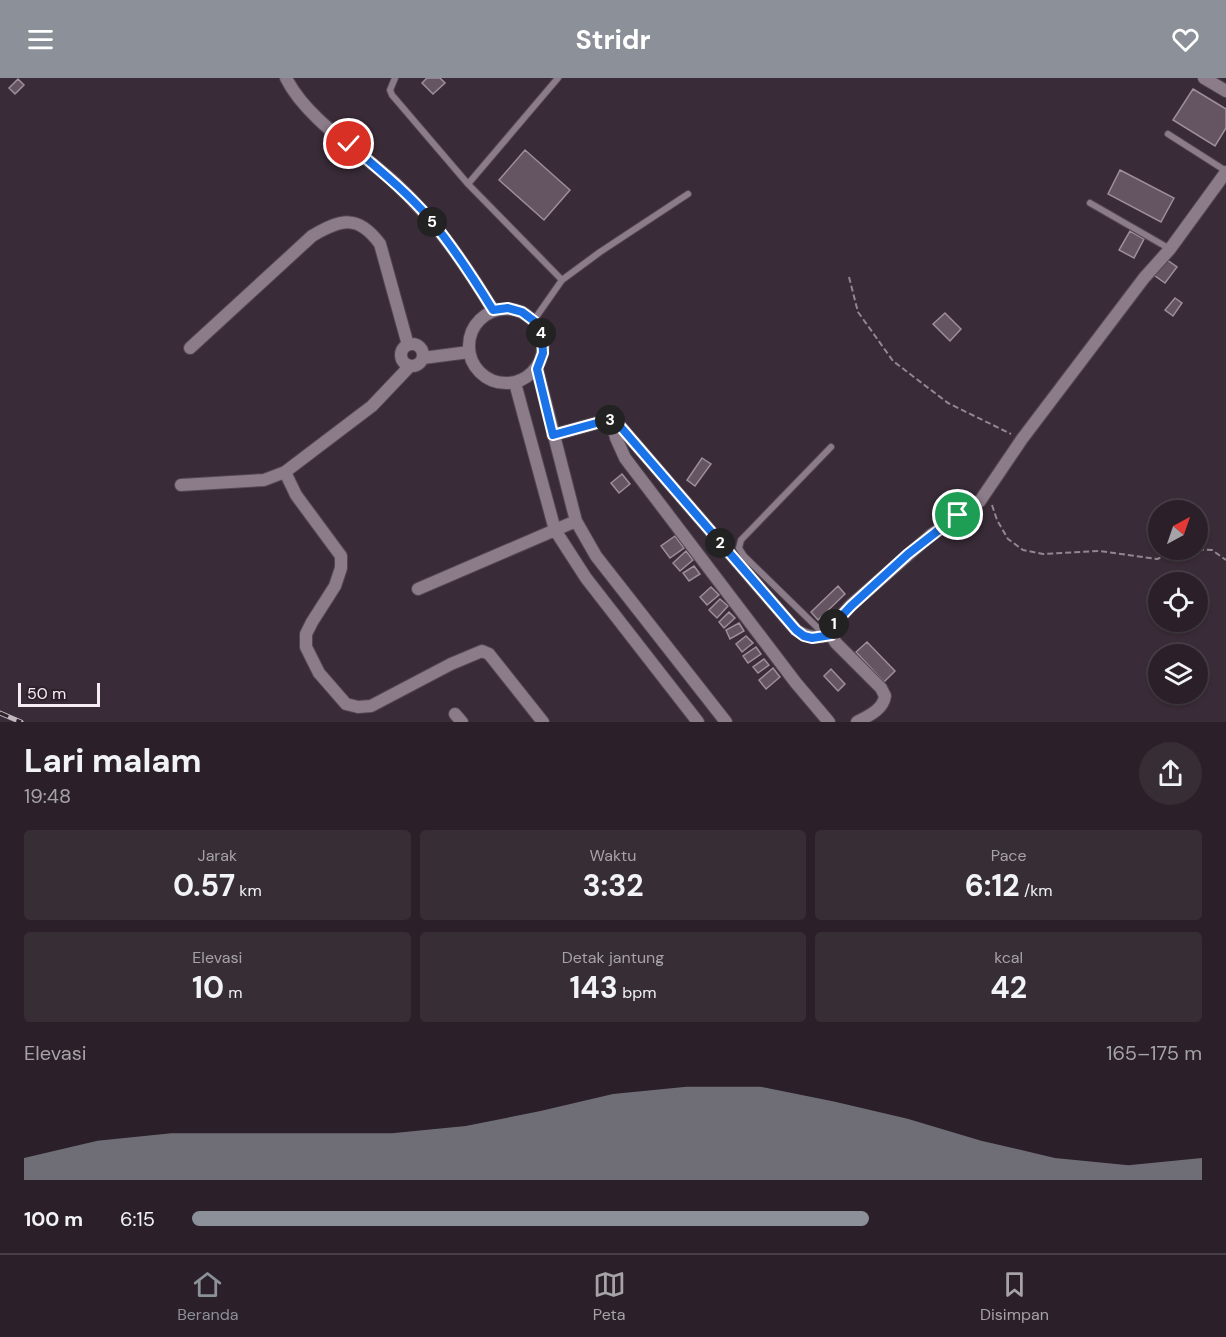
<!DOCTYPE html>
<html lang="id">
<meta charset="utf-8">
<style>
body{margin:0;font-family:"DM Sans",sans-serif;background:#372d35;color:#f1f3f6;height:100vh;display:flex;flex-direction:column;font-size:22px;white-space:nowrap}
*{box-sizing:border-box;margin:0}
p{font-size:20px;color:#a6a3a8}
.icon{flex:none;width:33px;height:33px;fill:none;stroke:currentColor;stroke-width:2;stroke-linecap:round;stroke-linejoin:round}
.map{position:relative;height:644px;overflow:hidden}
.sheet{display:flex;flex-direction:column;background:#2b2029;flex:1}
.sheet>*{flex:none}
.needle{width:39px;rotate:40deg}
.buttons{position:absolute;left:1148px;top:422px;display:grid;gap:12px}
.buttons a{display:grid;place-items:center;width:60px;height:60px;border-radius:50%;background:#2b2029;box-shadow:0 2px 4px #0004,0 0 0 2px #473e46;font-size:30px}
.scale{position:absolute;left:18px;bottom:15px;width:82px;box-sizing:border-box;padding-left:6px;border:3px solid #f6edf4;border-top:0;font-size:16px;line-height:21px;white-space:nowrap;color:#f6edf4;-webkit-text-stroke:4px #2f212c;paint-order:stroke}
.pin{position:absolute;display:grid;place-items:center;width:51px;height:51px;color:#fff;margin:-26px;border:3px solid #fff;border-radius:50%;box-shadow:0 2px 6px #0007}
.km{position:absolute;width:30px;height:30px;margin:-15px;border-radius:50%;background:#222;color:#fff;font-size:16px;line-height:30px;text-align:center}
.round{display:grid;place-items:center;flex:none;width:63px;height:63px;border-radius:32px;background:#372d35}
.head{display:flex;align-items:center;justify-content:space-between;height:102px;padding:0 24px}
h1{font-size:33px;font-weight:700;line-height:45px}
.stats{display:grid;grid-template-columns:repeat(3,1fr);gap:9px;height:102px;padding:6px 24px}
.stats div{display:grid;align-content:center;border-radius:6px;background:#372d35;text-align:center}
.stats b{font-size:30px;font-weight:700}
.stats small{font-size:16px;font-weight:400}
.stats p{font-size:16px}
.chart{height:168px;padding:12px 24px}
.chart p{display:flex;justify-content:space-between}
.chart svg{width:100%;height:108px;margin-top:6px;fill:#8c9099;opacity:.7}
ul{padding:0 24px;list-style:none;font-size:20px}
li{display:grid;grid-template-columns:96px 72px 1fr;align-items:center;height:45px}
li i{height:15px;border-radius:8px;background:#8c9099}
header{display:flex;justify-content:space-between;align-items:center;height:78px;padding:0 24px;background:#8c9099;color:#fff;font-size:27px;font-weight:700}
.menu{display:flex;justify-content:space-around;align-items:center;height:84px;border-top:2px solid #473e46;background:#2b2029;font-size:16px;color:#a6a3a8}
.menu a{display:grid;justify-items:center;gap:3px}
.menu .on{color:#8c9099}
.map>svg:first-child{display:block}
.building{fill:#655563;stroke:#9f8d9c;stroke-width:1.5}
.lines{fill:none;stroke-linecap:round;stroke-linejoin:round}
.service-casing{stroke:#534751;stroke-width:8}
.minor-casing{stroke:#534751;stroke-width:14}
.path{stroke:#928690;stroke-width:2;stroke-dasharray:6 3;stroke-linecap:butt}
.service{stroke:#8c7b89;stroke-width:6}
.minor{stroke:#8c7b89;stroke-width:12}
.rail-casing{stroke:#c1b7bf;stroke-width:5}
.rail{stroke:#2f212c;stroke-width:3;stroke-dasharray:9;stroke-linecap:butt}
.route-casing{stroke:#fff;stroke-width:12}
.route{stroke:#1a73e8;stroke-width:8}
</style>
<header><svg class="icon" aria-label="menu" viewBox="0 0 24 24"><path d="M4 6h16M4 12h16M4 18h16"/></svg>Stridr<svg class="icon" aria-label="heart" viewBox="0 0 24 24"><path d="M12 20l-8-8c-3-5 5-10 8-4 3-6 11-1 8 4z"/></svg></header>
<div class="map">
<svg width="1226" height="644" viewBox="0 0 1226 644">
<rect width="100%" height="100%" fill="#392b37"/>
<path class="building" d="M 427,0 L 440,0 L 445,5 L 433,16 L 422,5 Z
M 18,1 L 24,7 L 15,16 L 9,10 Z
M 1193,11 L 1226,31 L 1226,50 L 1215,68 L 1173,42 Z
M 525,72 L 570,112 L 544,142 L 499,102 Z
M 1120,92 L 1174,120 L 1161,144 L 1108,116 Z
M 1130,153 L 1144,161 L 1134,180 L 1119,172 Z
M 1163,179 L 1177,189 L 1165,205 L 1151,195 Z
M 1175,220 L 1182,225 L 1173,238 L 1165,232 Z
M 945,235 L 961,251 L 950,263 L 933,246 Z
M 702,380 L 711,386 L 695,408 L 687,402 Z
M 622,396 L 630,406 L 619,415 L 611,405 Z
M 675,458 L 684,470 L 670,480 L 661,468 Z
M 686,473 L 693,482 L 680,493 L 673,485 Z
M 694,488 L 700,496 L 689,503 L 683,495 Z
M 838,508 L 845,516 L 818,542 L 811,534 Z
M 711,509 L 719,517 L 707,527 L 700,519 Z
M 720,521 L 728,528 L 717,540 L 709,532 Z
M 729,534 L 735,540 L 724,550 L 719,544 Z
M 739,545 L 744,553 L 730,561 L 726,552 Z
M 746,558 L 753,565 L 742,574 L 736,566 Z
M 867,564 L 895,593 L 884,604 L 856,574 Z
M 756,569 L 761,576 L 748,585 L 743,578 Z
M 764,581 L 769,587 L 758,595 L 753,589 Z
M 773,590 L 780,599 L 766,611 L 759,602 Z
M 831,591 L 845,606 L 838,613 L 824,598 Z"/>
<g class="lines">
<defs>
<path id="service" d="M 395,0 L 390,12 L 392,17 L 468,106 L 562,202
M 1168,56 L 1226,93
M 468,106 L 558,0
M 1090,125 L 1170,171
M 534,242 L 562,202 L 600,174 L 688,116
M 825,557 L 744,478 L 739,470 L 741,462 L 831,369"/>
<path id="minor" d="M 286,0 C 307,42 360,73 395,105 C 435,142 465,186 493,232
M 1204,0 L 1226,13
M469 268a37 37 0 1 1 74 0a37 37 0 1 1-74 0Z
M401 277a11 11 0 1 1 22 0a11 11 0 1 1-22 0Z
M 190,270 L 312,158 C 341,141 358,136 380,166 L 408,267
M 423,280 L 469,274
M 537,291 L 576,443 L 596,478 L 726,644
M 515,305 L 555,452 L 586,500 L 698,644
M 612,342 L 616,360 L 625,380 L 796,605 L 829,644
M 553,357 L 604,343 L 612,342 L 619,347 L 796,552 C 808,560 817,560 831,557
M 285,394 L 296,417 L 341,478 L 341,490 L 335,508 L 312,544 L 306,556 L 306,569 L 319,595 L 346,626 L 358,629 L 371,628 L 451,586 L 482,573 L 489,576 L 543,644
M 181,407 L 264,402 L 285,394 L 372,328 L 410,288
M 418,511 L 576,443
M 455,636 L 462,644
M 857,644 C 868,638 883,632 885,618 L 881,610 L 836,565 L 831,557 L 832,548 L 851,527 L 931,457 L 980,423 L 1022,361 L 1144,200 L 1170,171 L 1226,94"/>
</defs>
<use href="#service" class="service-casing"/>
<use href="#minor" class="minor-casing"/>
<path class="path" d="M 849,199 L 858,234 L 893,283 L 948,325 L 1011,356
M 992,427 L 997,442 L 1008,461 L 1023,472 L 1043,476 L 1099,473 L 1157,481 L 1185,471 L 1212,472 L 1226,482"/>
<use href="#service" class="service"/>
<use href="#minor" class="minor"/>
<defs>
<path id="rail" d="M 0,635 L 21,644"/>
</defs>
<use href="#rail" class="rail-casing"/>
<use href="#rail" class="rail"/>
</g>
<g class="lines">
<defs>
<path id="route" d="M 349,66 C 377,90 406,113 430,141 C 454,170 474,201 493,232 L 508,230 L 522,234 L 534,243 L 542,258 L 543,275 L 537,291 L 553,357 L 604,343 L 612,342 L 619,347 L 796,552 L 804,558 L 812,560 L 831,557 L 832,548 L 851,528 L 908,476 L 958,437"/>
</defs>
<use href="#route" class="route-casing"/>
<use href="#route" class="route"/>
</g>
</svg>
<div class="buttons">
<a><svg class="needle" viewBox="-14 -14 28 28"><path d="M0-13l5 13h-10z" fill="#e53935"/><path d="M0 13l5-13h-10z" fill="#a6a3a8"/></svg></a>
<a><svg class="icon" aria-label="locate" viewBox="0 0 24 24"><circle cx="12" cy="12" r="6"/><path d="M12 2v4M12 18v4M2 12h4M18 12h4"/></svg></a>
<a><svg class="icon" aria-label="layers" viewBox="0 0 24 24"><path d="M12 4l9 5-9 5-9-5zM3 14l9 5 9-5"/></svg></a>
</div>
<div class="scale">50 m</div>
<div class="pin" style="left:958px;top:437px;background:#1e9e55"><svg class="icon" aria-label="arrive" viewBox="0 0 24 24"><path d="M6 21V4h12l-3 4 3 4H6"/></svg></div>
<div class="pin" style="left:349px;top:66px;background:#d93025"><svg class="icon" aria-label="check" viewBox="0 0 24 24"><path d="M5 12l5 5 9-10"/></svg></div>
<b class="km" style="left:834px;top:546px">1</b>
<b class="km" style="left:720px;top:465px">2</b>
<b class="km" style="left:610px;top:342px">3</b>
<b class="km" style="left:541px;top:255px">4</b>
<b class="km" style="left:432px;top:144px">5</b>
</div>
<section class="sheet">
<div class="head"><div><h1>Lari malam</h1><p>19:48</p></div><a class="round"><svg class="icon" aria-label="share" viewBox="0 0 24 24"><path d="M12 15V3M7 8l5-5 5 5M5 13v7h14v-7"/></svg></a></div>
<div class="stats">
<div><p>Jarak</p><b>0.57<small> km</small></b></div>
<div><p>Waktu</p><b>3:32</b></div>
<div><p>Pace</p><b>6:12<small> /km</small></b></div>
</div>
<div class="stats">
<div><p>Elevasi</p><b>10<small> m</small></b></div>
<div><p>Detak jantung</p><b>143<small> bpm</small></b></div>
<div><p>kcal</p><b>42</b></div>
</div>
<div class="chart"><p><span>Elevasi</span>165–175 m</p>
<svg viewBox="0 0 160 44" preserveAspectRatio="none"><path d="M0 44V35L10 28L20 25L30 25L40 25L50 25L60 22L70 16L80 9L90 6L100 6L110 12L120 19L130 28L140 35L150 38L160 35V44z"/></svg>
</div>
<ul>
<li><b>100 m</b>6:15<i style="width:67%"></i></li>
</ul>
</section>
<nav class="menu">
<a class="on"><svg class="icon" aria-label="home" viewBox="0 0 24 24"><path d="M3 11l9-7 9 7M6 9v11h12V9"/></svg>Beranda</a>
<a><svg class="icon" aria-label="map" viewBox="0 0 24 24"><path d="M3 6l6-2 6 2 6-2v14l-6 2-6-2-6 2zM9 4v14M15 6v14"/></svg>Peta</a>
<a><svg class="icon" aria-label="saved" viewBox="0 0 24 24"><path d="M7 4h10v16l-5-4-5 4z"/></svg>Disimpan</a>
</nav>
